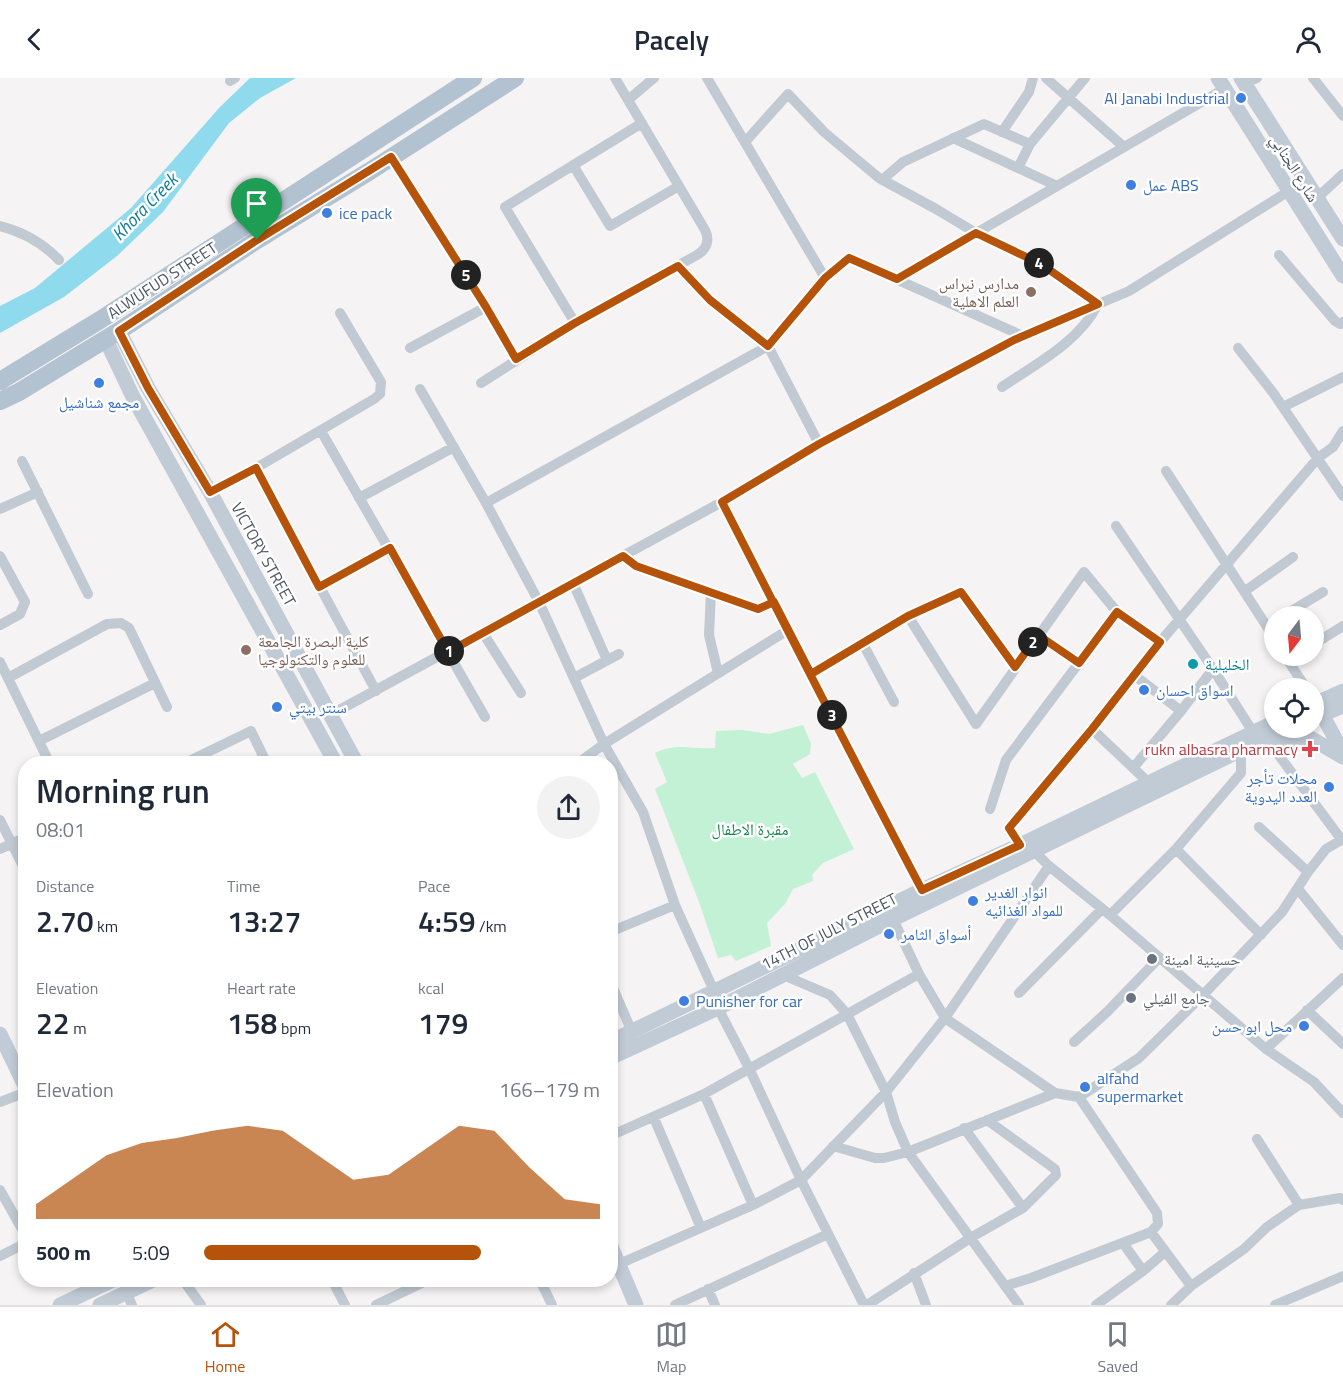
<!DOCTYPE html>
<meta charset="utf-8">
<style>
body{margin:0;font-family:"Titillium Web","Noto Naskh Arabic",sans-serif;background:#f2f2f3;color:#1f2937;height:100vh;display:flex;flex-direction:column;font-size:22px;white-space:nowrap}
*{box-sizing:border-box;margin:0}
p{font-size:20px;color:#747a83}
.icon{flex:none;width:33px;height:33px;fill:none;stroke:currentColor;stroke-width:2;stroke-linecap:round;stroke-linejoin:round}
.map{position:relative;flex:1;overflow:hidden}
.drawer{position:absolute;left:18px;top:678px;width:600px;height:531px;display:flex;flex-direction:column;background:#fff;border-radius:24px;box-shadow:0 3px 9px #0003}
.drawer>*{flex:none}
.needle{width:39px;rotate:196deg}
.tools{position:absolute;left:1264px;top:528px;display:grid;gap:12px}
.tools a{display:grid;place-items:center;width:60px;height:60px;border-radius:50%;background:#fff;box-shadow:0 3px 9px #0003;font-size:30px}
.pin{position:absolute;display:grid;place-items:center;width:51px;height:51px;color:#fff;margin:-62px -26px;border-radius:50% 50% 50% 0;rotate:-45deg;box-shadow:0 0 6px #0007}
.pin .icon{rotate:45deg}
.km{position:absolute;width:30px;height:30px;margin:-15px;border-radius:50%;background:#222;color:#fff;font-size:16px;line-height:30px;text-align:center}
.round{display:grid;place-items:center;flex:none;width:63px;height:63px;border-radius:32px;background:#f2f2f3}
.overview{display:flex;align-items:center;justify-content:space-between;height:102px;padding:0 18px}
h1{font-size:33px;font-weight:600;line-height:45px}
.metrics{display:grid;grid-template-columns:repeat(3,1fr);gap:9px;height:102px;padding:6px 18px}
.metrics div{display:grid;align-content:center}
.metrics b{font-size:30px;font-weight:600}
.metrics small{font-size:16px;font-weight:400}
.metrics p{font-size:16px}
.chart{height:168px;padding:12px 18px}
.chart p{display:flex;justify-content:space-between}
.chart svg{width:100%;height:108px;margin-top:6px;fill:#b45309;opacity:.7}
ul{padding:0 18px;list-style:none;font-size:20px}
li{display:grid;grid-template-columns:96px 72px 1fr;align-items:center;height:45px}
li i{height:15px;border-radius:8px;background:#b45309}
header{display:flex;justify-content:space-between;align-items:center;height:78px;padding:0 18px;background:#fff;font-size:27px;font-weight:600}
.tab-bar{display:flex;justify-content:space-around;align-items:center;height:84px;border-top:2px solid #e0e1e3;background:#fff;font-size:16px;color:#747a83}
.tab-bar a{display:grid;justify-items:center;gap:3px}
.tab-bar .on{color:#b45309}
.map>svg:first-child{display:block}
.green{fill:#c3f1d5}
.water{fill:#90daee}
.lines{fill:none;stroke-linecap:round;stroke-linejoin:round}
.street{stroke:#c1cad2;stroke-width:10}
.secondary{stroke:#c1cbd6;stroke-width:15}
.primary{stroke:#b3c2d1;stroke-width:18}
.route-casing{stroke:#fff;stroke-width:12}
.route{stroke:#b45309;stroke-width:8}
.shop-dot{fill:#3f7fe0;stroke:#fff;stroke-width:2}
.education-dot{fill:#8d6e63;stroke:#fff;stroke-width:2}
.culture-dot{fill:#0f9aa8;stroke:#fff;stroke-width:2}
.health-dot{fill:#e0444e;stroke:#fff;stroke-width:2}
.worship-dot{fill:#6b7280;stroke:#fff;stroke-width:2}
.labels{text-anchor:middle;stroke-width:5;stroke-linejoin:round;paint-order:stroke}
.shop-label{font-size:16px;fill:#366cbe;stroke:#fff;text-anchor:start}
.street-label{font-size:16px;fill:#4a5661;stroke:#fff}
.education-label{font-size:16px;fill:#785e54;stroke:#fff;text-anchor:end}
.culture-label{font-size:16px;fill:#0d838f;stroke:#fff;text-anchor:start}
.health-label{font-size:16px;fill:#be3a42;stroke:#fff;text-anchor:end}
.park-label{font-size:16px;fill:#17864f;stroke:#fff}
.worship-label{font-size:16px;fill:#5b616d;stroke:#fff;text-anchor:start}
.water-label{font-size:18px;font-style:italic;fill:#0c7c9b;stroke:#fff}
</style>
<header><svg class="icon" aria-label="back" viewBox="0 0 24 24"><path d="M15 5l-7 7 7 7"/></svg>Pacely<svg class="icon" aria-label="person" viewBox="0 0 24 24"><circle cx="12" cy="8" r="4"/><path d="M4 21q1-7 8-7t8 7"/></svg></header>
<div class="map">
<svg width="1343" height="1227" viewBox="0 0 1343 1227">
<rect width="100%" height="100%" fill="#f5f3f3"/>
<path class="green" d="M 803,647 L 811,666 L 810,676 L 793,686 L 802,700 L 815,694 L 854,771 L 823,785 L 812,797 L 813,803 L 793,811 L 785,826 L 767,845 L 771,868 L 736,883 L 731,877 L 718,880 L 699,824 L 655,711 L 667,704 L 655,675 C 678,664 692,672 715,670 L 716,653 L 742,652 L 769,656 Z"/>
<path class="water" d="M 250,0 L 296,0 L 260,20 L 229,45 L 163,134 L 117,178 L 64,219 L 0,255 L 0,228 L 35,210 L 131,130 L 219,30 Z"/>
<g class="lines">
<path class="street" d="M 707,0 L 825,200
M 1046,0 L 1124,69
M 1313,0 L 1343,38
M 230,3 L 235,0
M 1244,5 L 1257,0
M 628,22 L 654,0
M 1002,54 L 1029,14 L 1033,0
M 953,60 L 1057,108
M 746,63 L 788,16 L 824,54 L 879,100 L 936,131 L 976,155 L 1041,185 L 1098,226 C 1079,264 1036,286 1002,309
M 391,79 L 486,229 L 516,281
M 573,87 L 610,148 L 679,108
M 1018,90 L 1030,66 L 1085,0
M 882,102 L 903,84 L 984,46 L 1030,66
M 1317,120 L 1343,96
M 0,148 C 24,154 42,164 59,182
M 1279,177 L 1335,243 L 1340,246 L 1343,244
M 678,188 L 710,222 L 768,268 L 819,366
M 897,201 L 1224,11
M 575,245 L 505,129 L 642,45
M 410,270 L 486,229
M 1238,270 L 1274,316 L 1343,418
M 481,305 L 575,245 L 697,177 C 707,171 710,162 705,152 L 615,0
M 420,311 L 486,425 L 539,524 L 604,666 L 643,734 L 675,827 L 714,913
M 1283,329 L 1343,299
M 321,353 L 485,639
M 22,383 L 88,516
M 256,390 L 376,613
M 1166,393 L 1275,561
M 210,414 L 256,390 L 374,321 L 380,316 L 381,304 L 340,235
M 359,420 L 454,369
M 722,424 L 922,812
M 486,425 L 768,268 L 825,200 L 849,180 L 1023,258
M 0,431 L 38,414
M 1116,448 L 1213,591 L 1253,654
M 0,478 L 25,524 L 20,536 L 0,547
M 623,478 L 636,487 L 758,531 L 774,524
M 573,505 L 607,582
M 319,509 L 390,470
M 1245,513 L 1293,479
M 711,514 L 709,557 L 718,595
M 908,538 L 976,646 L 1084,494 L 1117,534 L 1160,564
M 1283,538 L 1323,514
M 483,555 L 521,615
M 1038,557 L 1079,585
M 862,564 L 894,624
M 1314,566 L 1343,548
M 1285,578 L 1306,610
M 0,584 L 50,686
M 811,596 L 908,538 L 961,514 L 1015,589
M 1134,597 L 1181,633 L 1213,591
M 8,600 L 107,546 L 121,545 L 129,550 L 167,629
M 574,600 L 619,576
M 332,636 L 722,424 L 819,366 L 1014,262 L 1129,213 L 1289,113
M 1092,651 L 1148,704
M 1266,660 L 1341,761
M 39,663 L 155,605
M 183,686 L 251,653 L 267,686
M 577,686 L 604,666 L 788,552
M 1133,690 L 1181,633
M 990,731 L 1006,682 L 1117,534
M 0,742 L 26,794
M 1259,749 L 1308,794
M 1020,767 L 1009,750 L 1092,651 L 1160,564 L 1318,380 L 1333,369 L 1343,353
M 0,771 L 26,759
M 1176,771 L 1261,857
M 1034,773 L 1049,788 L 1110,837 L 1266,971 L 1314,1004 L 1343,1035
M 1298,811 L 1343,867
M 1110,837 L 1176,771 L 1241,695 L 1241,673
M 893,841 L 919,896 L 945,940 L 1055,1015 L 1079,1019 L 1139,980 L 1203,917 L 1282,834 L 1308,794 L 1326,771 L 1343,761
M 610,854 L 675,827
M 783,897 L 830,917 L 847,936 L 886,1014 L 895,1044 L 908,1074 L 1019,1227
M 610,903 L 632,954
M 1019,915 L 1102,831
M 718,930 L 749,990 L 801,1102 L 864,1227
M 1307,932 L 1343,966
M 1074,964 L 1107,934 L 1159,880
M 1266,971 L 1343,900
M 704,1016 L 753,1127
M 0,1024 L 26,1014
M 654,1040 L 701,1150
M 964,1050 L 1023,1130
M 610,1058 L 704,1016 L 919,896
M 1257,1061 L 1299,1127
M 833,1068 L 875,1080 L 884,1080 L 908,1074 L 1055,1015
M 0,1112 L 26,1158
M 1151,1154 L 1191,1208
M 1123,1165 L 1143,1193
M 0,1178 L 26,1165
M 619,1186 L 753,1127 L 801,1102 L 886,1014 L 945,940 L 1049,788
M 914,1195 L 926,1227
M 183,1202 L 201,1227
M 332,1202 L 345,1227
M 540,1202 L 552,1227
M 1005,1208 L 1031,1200 L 1151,1154 L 1158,1146 L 1157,1135 L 1079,1019
M 708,1211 L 715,1227
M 126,1214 L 132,1227
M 376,1227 L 428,1202
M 675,1227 L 828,1156
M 867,1227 L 972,1159 L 1023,1130 L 1056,1097 L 1055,1091 L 987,1042
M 1096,1227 L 1143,1193 L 1165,1174
M 1171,1227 L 1191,1208 L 1244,1171 L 1267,1149 L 1299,1127 L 1340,1120 L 1343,1122
M 1275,1227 L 1343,1198"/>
<path class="secondary" d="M 1218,0 L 1343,198
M 1241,0 L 1343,161
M 119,253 L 148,310 L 210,414 L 357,686
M 105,260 L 133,319 L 336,686
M 1316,625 L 1343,675
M 1314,626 L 1343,613
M 1314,640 L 1343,628
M 1278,660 L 1312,661 L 1343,679
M 0,956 L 26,1010
M 610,964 L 922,812 L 1020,767 L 1275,644
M 610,980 L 718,930 L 893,841 L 1266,660 L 1292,650
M 610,1166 L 636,1227
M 60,1227 L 113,1202
M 100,1227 L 153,1202"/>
<path class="primary" d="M 0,303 L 100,242 L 473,0
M 0,323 L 19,314 L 119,253 L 257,162 L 370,93 L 515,0"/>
</g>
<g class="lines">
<defs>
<path id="route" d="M 257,162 L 119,253 L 148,310 L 210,414 L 256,390 L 319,509 L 390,470 L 448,574 L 623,478 L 636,488 L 758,531 L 774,524 L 811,596 L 908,538 L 961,514 L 1015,589 L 1038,557 L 1079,585 L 1117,534 L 1160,564 L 1092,651 L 1009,750 L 1020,767 L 922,812 C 854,683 788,553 722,424 L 819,366 L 1014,262 L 1098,226 L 1041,186 L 976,155 L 897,201 L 849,180 L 825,200 L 768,268 L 710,222 L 678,188 L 575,245 L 516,281 L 486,229 L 391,79 L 257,162"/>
</defs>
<use href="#route" class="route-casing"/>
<use href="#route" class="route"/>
</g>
<g class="shop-dot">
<circle cx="1241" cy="20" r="6"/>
<circle cx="1131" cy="107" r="6"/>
<circle cx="327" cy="135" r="6"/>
<circle cx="99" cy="305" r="6"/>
<circle cx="1144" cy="612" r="6"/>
<circle cx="277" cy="629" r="6"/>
<circle cx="1329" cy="709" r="6"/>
<circle cx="973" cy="823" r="6"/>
<circle cx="889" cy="856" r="6"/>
<circle cx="684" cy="923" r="6"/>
<circle cx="1304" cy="948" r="6"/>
<circle cx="1085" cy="1009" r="6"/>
</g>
<g class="education-dot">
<circle cx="1031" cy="214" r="6"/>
<circle cx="246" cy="572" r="6"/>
</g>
<circle class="culture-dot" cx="1193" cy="586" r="6"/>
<path class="health-dot" d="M1307 662h6v6h6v6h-6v6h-6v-6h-6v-6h6z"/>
<g class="worship-dot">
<circle cx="1152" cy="881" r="6"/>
<circle cx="1131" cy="920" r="6"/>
</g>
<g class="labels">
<g class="shop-label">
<text x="1229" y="26" text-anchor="end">Al Janabi Industrial</text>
<text x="1143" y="113">عمل ABS</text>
<text x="339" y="141">ice pack</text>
<text x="99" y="330" text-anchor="middle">مجمع شناشيل</text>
<text x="1156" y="618">اسواق احسان</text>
<text x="289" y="635">سنتر بيتي</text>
<text x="1317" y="706" text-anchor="end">محلات تأجر<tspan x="1317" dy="18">العدد اليدوية</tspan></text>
<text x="985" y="820">انوار الغدير<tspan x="985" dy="18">للمواد الغذائيه</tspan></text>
<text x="901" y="862">أسواق الثامر</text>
<text x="696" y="929">Punisher for car</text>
<text x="1292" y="954" text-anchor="end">محل ابو حسن</text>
<text x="1097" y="1006">alfahd<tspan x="1097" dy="18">supermarket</tspan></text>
</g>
<g class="street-label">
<text transform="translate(1295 90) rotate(58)" y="6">شارع الجنابي</text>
<text transform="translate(162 202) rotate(-33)" y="6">ALWUFUD STREET</text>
<text transform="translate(264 476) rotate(61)" y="6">VICTORY STREET</text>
<text transform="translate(829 853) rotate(-27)" y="6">14TH OF JULY STREET</text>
</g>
<g class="education-label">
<text x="1019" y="211">مدارس نبراس<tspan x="1019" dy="18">العلم الاهلية</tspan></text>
<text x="258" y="569" text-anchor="start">كلية البصرة الجامعة<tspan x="258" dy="18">للعلوم والتكنولوجيا</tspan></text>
</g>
<g class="culture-label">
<text x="1205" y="592">الخليلية</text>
</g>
<g class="health-label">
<text x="1298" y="677">rukn albasra pharmacy</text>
</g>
<g class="park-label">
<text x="750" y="757">مقبرة الاطفال</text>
</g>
<g class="worship-label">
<text x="1164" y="887">حسينية امينة</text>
<text x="1143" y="926">جامع الفيلي</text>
</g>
<g class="water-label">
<text transform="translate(145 129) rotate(-46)" y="6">Khora Creek</text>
</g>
</g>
</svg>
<div class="tools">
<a><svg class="needle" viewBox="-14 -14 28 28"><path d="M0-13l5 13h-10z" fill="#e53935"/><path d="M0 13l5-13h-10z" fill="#747a83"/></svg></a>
<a><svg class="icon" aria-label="locate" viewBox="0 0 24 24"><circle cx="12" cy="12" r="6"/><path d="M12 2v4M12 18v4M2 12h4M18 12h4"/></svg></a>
</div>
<div class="pin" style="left:257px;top:162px;background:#1e9e55"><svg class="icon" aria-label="arrive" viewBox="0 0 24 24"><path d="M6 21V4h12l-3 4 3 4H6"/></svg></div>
<b class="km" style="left:449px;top:573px">1</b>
<b class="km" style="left:1033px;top:564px">2</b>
<b class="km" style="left:832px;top:637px">3</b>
<b class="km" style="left:1039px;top:185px">4</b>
<b class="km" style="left:466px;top:197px">5</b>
<section class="drawer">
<div class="overview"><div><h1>Morning run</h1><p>08:01</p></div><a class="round"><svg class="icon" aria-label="share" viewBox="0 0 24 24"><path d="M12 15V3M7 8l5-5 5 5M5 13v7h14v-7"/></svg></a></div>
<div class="metrics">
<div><p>Distance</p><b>2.70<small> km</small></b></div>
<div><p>Time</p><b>13:27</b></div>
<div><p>Pace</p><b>4:59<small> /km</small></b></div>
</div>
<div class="metrics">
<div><p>Elevation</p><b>22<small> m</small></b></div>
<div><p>Heart rate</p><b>158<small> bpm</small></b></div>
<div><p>kcal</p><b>179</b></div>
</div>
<div class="chart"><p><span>Elevation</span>166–179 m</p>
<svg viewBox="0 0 160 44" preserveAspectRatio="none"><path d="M0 44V38L10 28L20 18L30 13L40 11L50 8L60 6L70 8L80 18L90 28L100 26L110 16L120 6L130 8L140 23L150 36L160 38V44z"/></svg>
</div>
<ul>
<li><b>500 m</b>5:09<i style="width:70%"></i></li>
</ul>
</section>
</div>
<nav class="tab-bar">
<a class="on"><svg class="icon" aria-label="home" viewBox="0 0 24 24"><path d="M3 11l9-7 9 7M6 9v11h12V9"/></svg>Home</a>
<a><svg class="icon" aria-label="map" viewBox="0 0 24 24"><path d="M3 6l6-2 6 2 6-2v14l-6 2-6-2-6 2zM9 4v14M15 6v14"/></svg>Map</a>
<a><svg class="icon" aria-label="saved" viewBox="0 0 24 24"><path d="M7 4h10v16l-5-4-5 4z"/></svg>Saved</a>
</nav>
